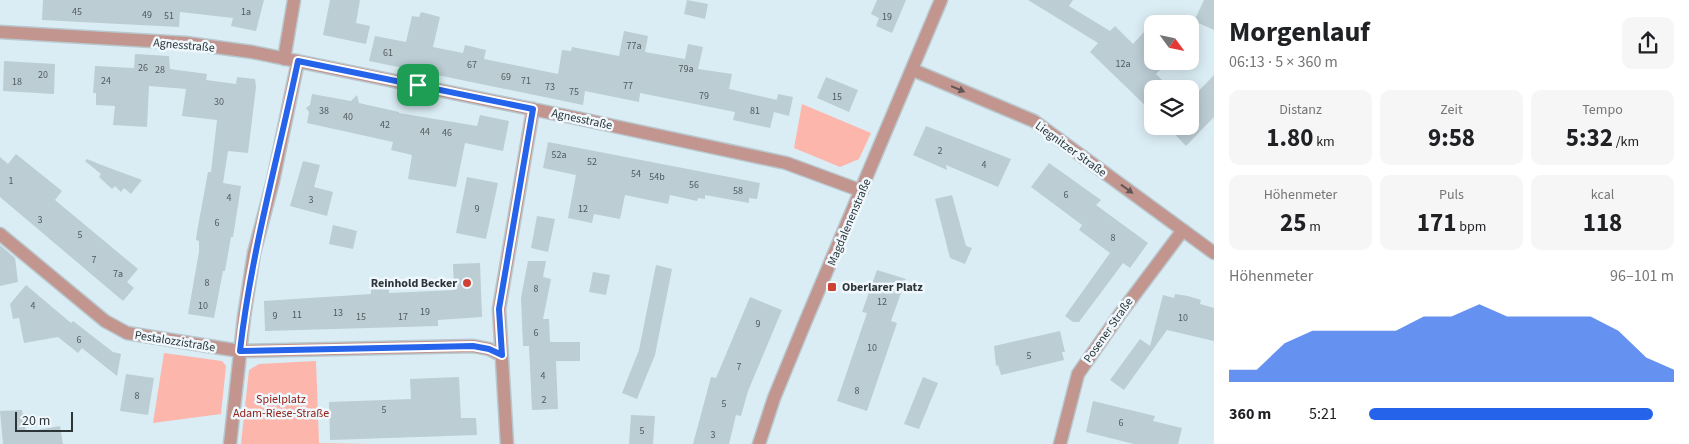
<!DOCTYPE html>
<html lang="de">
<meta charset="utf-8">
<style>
body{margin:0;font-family:"Source Sans 3",sans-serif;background:#f6f6f6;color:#202124;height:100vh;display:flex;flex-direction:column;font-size:19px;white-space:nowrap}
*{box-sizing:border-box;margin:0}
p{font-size:16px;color:#757577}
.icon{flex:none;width:28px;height:28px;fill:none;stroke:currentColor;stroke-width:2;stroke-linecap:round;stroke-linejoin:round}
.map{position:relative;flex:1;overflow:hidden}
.side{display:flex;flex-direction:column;background:#fff;width:475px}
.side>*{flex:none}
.needle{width:32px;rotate:123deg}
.fabs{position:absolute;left:1144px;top:15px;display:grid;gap:10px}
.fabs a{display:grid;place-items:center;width:55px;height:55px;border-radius:10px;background:#fff;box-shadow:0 2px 12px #0003;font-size:25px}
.scale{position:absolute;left:15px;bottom:12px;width:58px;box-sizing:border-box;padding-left:5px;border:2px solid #2e3538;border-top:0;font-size:14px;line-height:18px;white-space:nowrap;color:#2e3538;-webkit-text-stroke:4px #eef8fd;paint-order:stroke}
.pin{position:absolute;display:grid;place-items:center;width:42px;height:42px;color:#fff;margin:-21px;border-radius:10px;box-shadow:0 2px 8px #0006}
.round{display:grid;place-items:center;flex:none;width:52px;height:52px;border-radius:10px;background:#f6f6f6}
.summary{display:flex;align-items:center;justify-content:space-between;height:85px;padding:0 15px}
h1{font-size:28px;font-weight:700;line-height:38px}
.stats{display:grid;grid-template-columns:repeat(3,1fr);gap:8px;height:85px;padding:5px 15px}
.stats div{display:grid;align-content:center;border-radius:10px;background:#f6f6f6;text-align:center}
.stats b{font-size:25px;font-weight:700}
.stats small{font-size:14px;font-weight:400}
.stats p{font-size:14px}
.chart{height:140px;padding:10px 15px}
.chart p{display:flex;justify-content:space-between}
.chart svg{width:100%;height:90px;margin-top:5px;fill:#2563eb;opacity:.7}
ul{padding:0 15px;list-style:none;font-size:16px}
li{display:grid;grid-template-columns:80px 60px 1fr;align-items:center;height:38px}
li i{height:12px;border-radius:6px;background:#2563eb}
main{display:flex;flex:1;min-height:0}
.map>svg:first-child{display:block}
.green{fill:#fcb6ac}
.building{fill:#bccdd4}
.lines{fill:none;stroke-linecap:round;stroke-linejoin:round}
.street-casing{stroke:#b8c8ce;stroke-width:15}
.street{stroke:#c2958e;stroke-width:12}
.oneway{fill:#625756}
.route-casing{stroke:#fff;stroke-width:10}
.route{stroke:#2563eb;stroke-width:6}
.poi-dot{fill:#ce4134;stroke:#eef8fd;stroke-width:2}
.labels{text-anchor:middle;stroke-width:5;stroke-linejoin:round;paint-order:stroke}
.number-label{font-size:10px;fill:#525b5f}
.street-label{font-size:12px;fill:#2e3538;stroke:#eef8fd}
.poi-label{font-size:12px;font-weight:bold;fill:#2e3538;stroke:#eef8fd;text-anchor:end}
.park-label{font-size:12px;fill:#942119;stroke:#eef8fd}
</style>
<main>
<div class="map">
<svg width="1214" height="444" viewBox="0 0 1214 444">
<rect width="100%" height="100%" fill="#dbedf4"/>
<path class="green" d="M 802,104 L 871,133 L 859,159 L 840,167 L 794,148 Z
M 164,353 L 222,361 L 226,366 L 221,414 L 153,423 Z
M 316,361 L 319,443 L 369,444 L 241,444 L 249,370 L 259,364 Z"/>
<path class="building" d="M 43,0 L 264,0 L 256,31 L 231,26 L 233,18 L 180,12 L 179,27 L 42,20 Z
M 330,0 L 360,0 L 356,23 L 370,26 L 366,44 L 323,35 Z
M 687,0 L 708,4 L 705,19 L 684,14 Z
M 877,0 L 906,0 L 892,33 L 876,26 L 879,18 L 871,14 Z
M 1028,0 L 1073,0 L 1069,6 L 1110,31 L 1115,26 L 1133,44 L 1145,31 L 1152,38 L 1152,61 L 1169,61 L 1156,74 L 1171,89 L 1152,89 L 1152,112 L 1090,52 L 1098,43 Z
M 1204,0 L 1214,0 L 1214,30 L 1194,21 Z
M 421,12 L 440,17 L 433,47 L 463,53 L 465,45 L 486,50 L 484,59 L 558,74 L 562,50 L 571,51 L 572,47 L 619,56 L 624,31 L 648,36 L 645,52 L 685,59 L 688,44 L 703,47 L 698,69 L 732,74 L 729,89 L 777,100 L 776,103 L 778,94 L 793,97 L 789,116 L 774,112 L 770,128 L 733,120 L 735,112 L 640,93 L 639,102 L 585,91 L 583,105 L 369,61 L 375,36 L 406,42 L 412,16 L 419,17 Z
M 135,54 L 169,56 L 170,69 L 207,74 L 206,80 L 236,84 L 237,77 L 255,79 L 256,87 L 248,153 L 228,151 L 223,183 L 241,186 L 233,237 L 231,237 L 225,271 L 223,271 L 214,318 L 188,314 L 199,252 L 199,241 L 196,240 L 197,232 L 208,172 L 211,172 L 217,120 L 182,116 L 186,89 L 149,86 L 147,127 L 113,125 L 115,106 L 96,105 L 96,93 L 93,93 L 95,66 L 134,68 Z
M 4,61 L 55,64 L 54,94 L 3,91 Z
M 1214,75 L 1214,117 L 1186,146 L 1167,126 L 1190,126 L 1190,100 Z
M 826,77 L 858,90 L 849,112 L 817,98 Z
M 312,94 L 351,101 L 357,95 L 359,103 L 399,112 L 399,113 L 477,126 L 480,115 L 509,121 L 503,151 L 465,143 L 456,187 L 408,179 L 412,155 L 391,150 L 393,142 L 307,123 L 309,112 L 306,108 L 310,105 Z
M 926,126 L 1011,159 L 998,187 L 946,165 L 947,170 L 913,155 Z
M 548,142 L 760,183 L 757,199 L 749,198 L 749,203 L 705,195 L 705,199 L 698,198 L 697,201 L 670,195 L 668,204 L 625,195 L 620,219 L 594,214 L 592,223 L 568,218 L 576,175 L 543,168 Z
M 16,154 L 62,191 L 55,200 L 138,269 L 127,282 L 134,288 L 123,301 L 0,197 L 0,157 L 8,164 Z
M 87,159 L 99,164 L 142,180 L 131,194 L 124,188 L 121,192 L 115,186 L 112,189 L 99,177 L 101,174 L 85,161 Z
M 303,161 L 320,165 L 314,187 L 333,192 L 327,216 L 290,206 Z
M 1049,163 L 1101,200 L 1096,205 L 1148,243 L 1130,268 L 1123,263 L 1079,322 L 1073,322 L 1065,316 L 1110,253 L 1079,230 L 1082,225 L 1031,187 Z
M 467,177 L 498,183 L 486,239 L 456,233 Z
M 952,195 L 966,246 L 972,248 L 965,264 L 950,258 L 935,199 Z
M 537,216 L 555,219 L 548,252 L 531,248 Z
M 333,225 L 357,231 L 353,249 L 329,244 Z
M 0,245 L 15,258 L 18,282 L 0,286 Z
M 528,261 L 546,261 L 543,277 L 551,279 L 543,319 L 549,319 L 550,342 L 580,342 L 580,361 L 556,361 L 558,409 L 532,410 L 529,346 L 523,346 L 521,298 Z
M 480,263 L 482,317 L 438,320 L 438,326 L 265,331 L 264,301 L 371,294 L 371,284 L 389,284 L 389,293 L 454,290 L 453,264 Z
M 656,265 L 672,269 L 655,355 L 637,399 L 622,393 L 639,350 Z
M 877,270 L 906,279 L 891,321 L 897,323 L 867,411 L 837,401 L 867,313 L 862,312 Z
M 593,272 L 610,275 L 606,295 L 589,292 Z
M 26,285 L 71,323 L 73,321 L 113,352 L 121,354 L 117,376 L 82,348 L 78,353 L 58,337 L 24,343 L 19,318 L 13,319 L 10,304 Z
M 1175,294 L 1188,296 L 1201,300 L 1200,304 L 1214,308 L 1214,341 L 1167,330 L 1124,390 L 1110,380 L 1140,339 L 1150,346 L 1163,295 L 1174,298 Z
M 750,297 L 782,310 L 748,391 L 741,416 L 736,415 L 729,444 L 693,444 L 711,377 L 716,378 Z
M 1060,331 L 1065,352 L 1062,352 L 1064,360 L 1001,375 L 998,365 L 996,366 L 994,346 Z
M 126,374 L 154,378 L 148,415 L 120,411 Z
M 459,377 L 461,418 L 476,418 L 477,435 L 330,440 L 329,402 L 411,399 L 410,379 Z
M 923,377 L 938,383 L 919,429 L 904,424 Z
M 1093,401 L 1155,416 L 1153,421 L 1182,428 L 1178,444 L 1134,444 L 1086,432 Z
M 22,410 L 26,432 L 60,426 L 63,444 L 3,444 L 0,411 Z
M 631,415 L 655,416 L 653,444 L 629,444 Z"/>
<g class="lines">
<defs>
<path id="street" d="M 0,32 L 186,43 L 252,52 L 581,119 L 786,163 L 862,191
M 284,59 L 294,0
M 913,70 L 1034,121 L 1214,253
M 0,234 L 105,321 L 127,333 L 240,351 L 473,346 L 489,349 L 501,355
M 230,444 L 244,317 L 254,253 L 273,181 L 298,61
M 507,444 L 499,309 L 533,109
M 759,444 L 774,398 L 804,325 L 941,0
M 1060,444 L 1078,374 L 1120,314 L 1183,230"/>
</defs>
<use href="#street" class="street-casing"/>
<use href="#street" class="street"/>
</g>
<defs><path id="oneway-solid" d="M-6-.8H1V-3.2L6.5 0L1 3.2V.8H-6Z" transform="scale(1.25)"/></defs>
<g class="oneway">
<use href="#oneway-solid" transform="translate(958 89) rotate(23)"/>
<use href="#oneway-solid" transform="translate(1127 189) rotate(36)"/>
</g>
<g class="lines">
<defs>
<path id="route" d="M 298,61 L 533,109 L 499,309 L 502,355 L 489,349 L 473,346 L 240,351 C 251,253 278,158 298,61 Z"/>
</defs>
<use href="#route" class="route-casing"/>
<use href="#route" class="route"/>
</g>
<g class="poi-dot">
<circle cx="467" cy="283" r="5"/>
<rect x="827" y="282" width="10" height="10" rx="2.5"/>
</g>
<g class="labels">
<g class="number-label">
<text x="77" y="15">45</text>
<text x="246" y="15">1a</text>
<text x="147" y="18">49</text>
<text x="169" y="19">51</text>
<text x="887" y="20">19</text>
<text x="634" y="49">77a</text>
<text x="388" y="56">61</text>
<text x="1123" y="67">12a</text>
<text x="472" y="68">67</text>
<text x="143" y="71">26</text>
<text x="686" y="72">79a</text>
<text x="160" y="73">28</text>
<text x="43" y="78">20</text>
<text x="506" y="80">69</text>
<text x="106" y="84">24</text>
<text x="526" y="84">71</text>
<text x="17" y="85">18</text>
<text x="628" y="89">77</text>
<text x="550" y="90">73</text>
<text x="574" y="95">75</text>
<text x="704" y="99">79</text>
<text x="837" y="100">15</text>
<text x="219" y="105">30</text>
<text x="324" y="114">38</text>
<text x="755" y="114">81</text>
<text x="348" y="120">40</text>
<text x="385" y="128">42</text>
<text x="425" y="135">44</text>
<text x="447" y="136">46</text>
<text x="940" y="154">2</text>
<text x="559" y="158">52a</text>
<text x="592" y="165">52</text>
<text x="984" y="168">4</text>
<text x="636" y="177">54</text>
<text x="657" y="180">54b</text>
<text x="11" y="184">1</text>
<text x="694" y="188">56</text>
<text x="738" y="194">58</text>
<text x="1066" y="198">6</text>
<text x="229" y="201">4</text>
<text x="311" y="203">3</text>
<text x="477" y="212">9</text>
<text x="583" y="212">12</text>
<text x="40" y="223">3</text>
<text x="217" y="226">6</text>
<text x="80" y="238">5</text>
<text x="1113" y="241">8</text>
<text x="94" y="263">7</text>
<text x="118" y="277">7a</text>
<text x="207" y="286">8</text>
<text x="536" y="292">8</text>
<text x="882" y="305">12</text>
<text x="33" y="309">4</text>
<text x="203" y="309">10</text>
<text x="425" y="315">19</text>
<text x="338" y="316">13</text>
<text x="297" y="318">11</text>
<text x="275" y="319">9</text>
<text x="361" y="320">15</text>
<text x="403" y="320">17</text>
<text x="1183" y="321">10</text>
<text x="758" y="327">9</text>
<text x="536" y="336">6</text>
<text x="79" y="343">6</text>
<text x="872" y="351">10</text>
<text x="1029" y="359">5</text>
<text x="739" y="370">7</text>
<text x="543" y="379">4</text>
<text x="857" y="394">8</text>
<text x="137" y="399">8</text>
<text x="544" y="403">2</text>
<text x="724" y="407">5</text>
<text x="384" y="413">5</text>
<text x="1121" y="426">6</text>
<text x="642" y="434">5</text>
<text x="713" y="438">3</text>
</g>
<g class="street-label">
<text transform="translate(184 45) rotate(5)" y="4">Agnesstraße</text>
<text transform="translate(582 119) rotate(12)" y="4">Agnesstraße</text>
<text transform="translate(1071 149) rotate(36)" y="4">Liegnitzer Straße</text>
<text transform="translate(849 222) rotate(-67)" y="4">Magdalenenstraße</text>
<text transform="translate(1108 330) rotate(-55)" y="4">Posener Straße</text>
<text transform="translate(175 341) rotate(9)" y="4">Pestalozzistraße</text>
</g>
<g class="poi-label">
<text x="457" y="287">Reinhold Becker</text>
<text x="842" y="291" text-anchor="start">Oberlarer Platz</text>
</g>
<g class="park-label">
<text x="281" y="403">Spielplatz<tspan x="281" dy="14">Adam-Riese-Straße</tspan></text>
</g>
</g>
</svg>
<div class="fabs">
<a><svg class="needle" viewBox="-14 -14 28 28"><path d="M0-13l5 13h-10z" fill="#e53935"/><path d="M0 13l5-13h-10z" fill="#757577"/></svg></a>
<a><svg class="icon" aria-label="layers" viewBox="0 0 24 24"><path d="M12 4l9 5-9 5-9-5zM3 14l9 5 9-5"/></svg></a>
</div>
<div class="scale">20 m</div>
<div class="pin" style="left:418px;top:85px;background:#1e9e55"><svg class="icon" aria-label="arrive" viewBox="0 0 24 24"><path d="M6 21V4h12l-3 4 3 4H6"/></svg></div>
</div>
<section class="side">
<div class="summary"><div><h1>Morgenlauf</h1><p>06:13 · 5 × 360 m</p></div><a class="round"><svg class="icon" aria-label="share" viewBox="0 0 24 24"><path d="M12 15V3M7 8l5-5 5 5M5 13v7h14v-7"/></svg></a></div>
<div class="stats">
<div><p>Distanz</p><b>1.80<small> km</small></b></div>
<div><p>Zeit</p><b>9:58</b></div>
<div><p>Tempo</p><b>5:32<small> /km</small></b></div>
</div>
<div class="stats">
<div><p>Höhenmeter</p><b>25<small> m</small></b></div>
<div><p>Puls</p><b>171<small> bpm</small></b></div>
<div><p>kcal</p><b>118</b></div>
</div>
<div class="chart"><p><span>Höhenmeter</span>96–101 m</p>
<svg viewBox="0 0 160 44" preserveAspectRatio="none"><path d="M0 44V38L10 38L20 25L30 19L40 19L50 19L60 19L70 12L80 12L90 6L100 12L110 12L120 12L130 12L140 19L150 32L160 38V44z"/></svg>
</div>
<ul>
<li><b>360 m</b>5:21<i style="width:93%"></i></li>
</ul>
</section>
</main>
